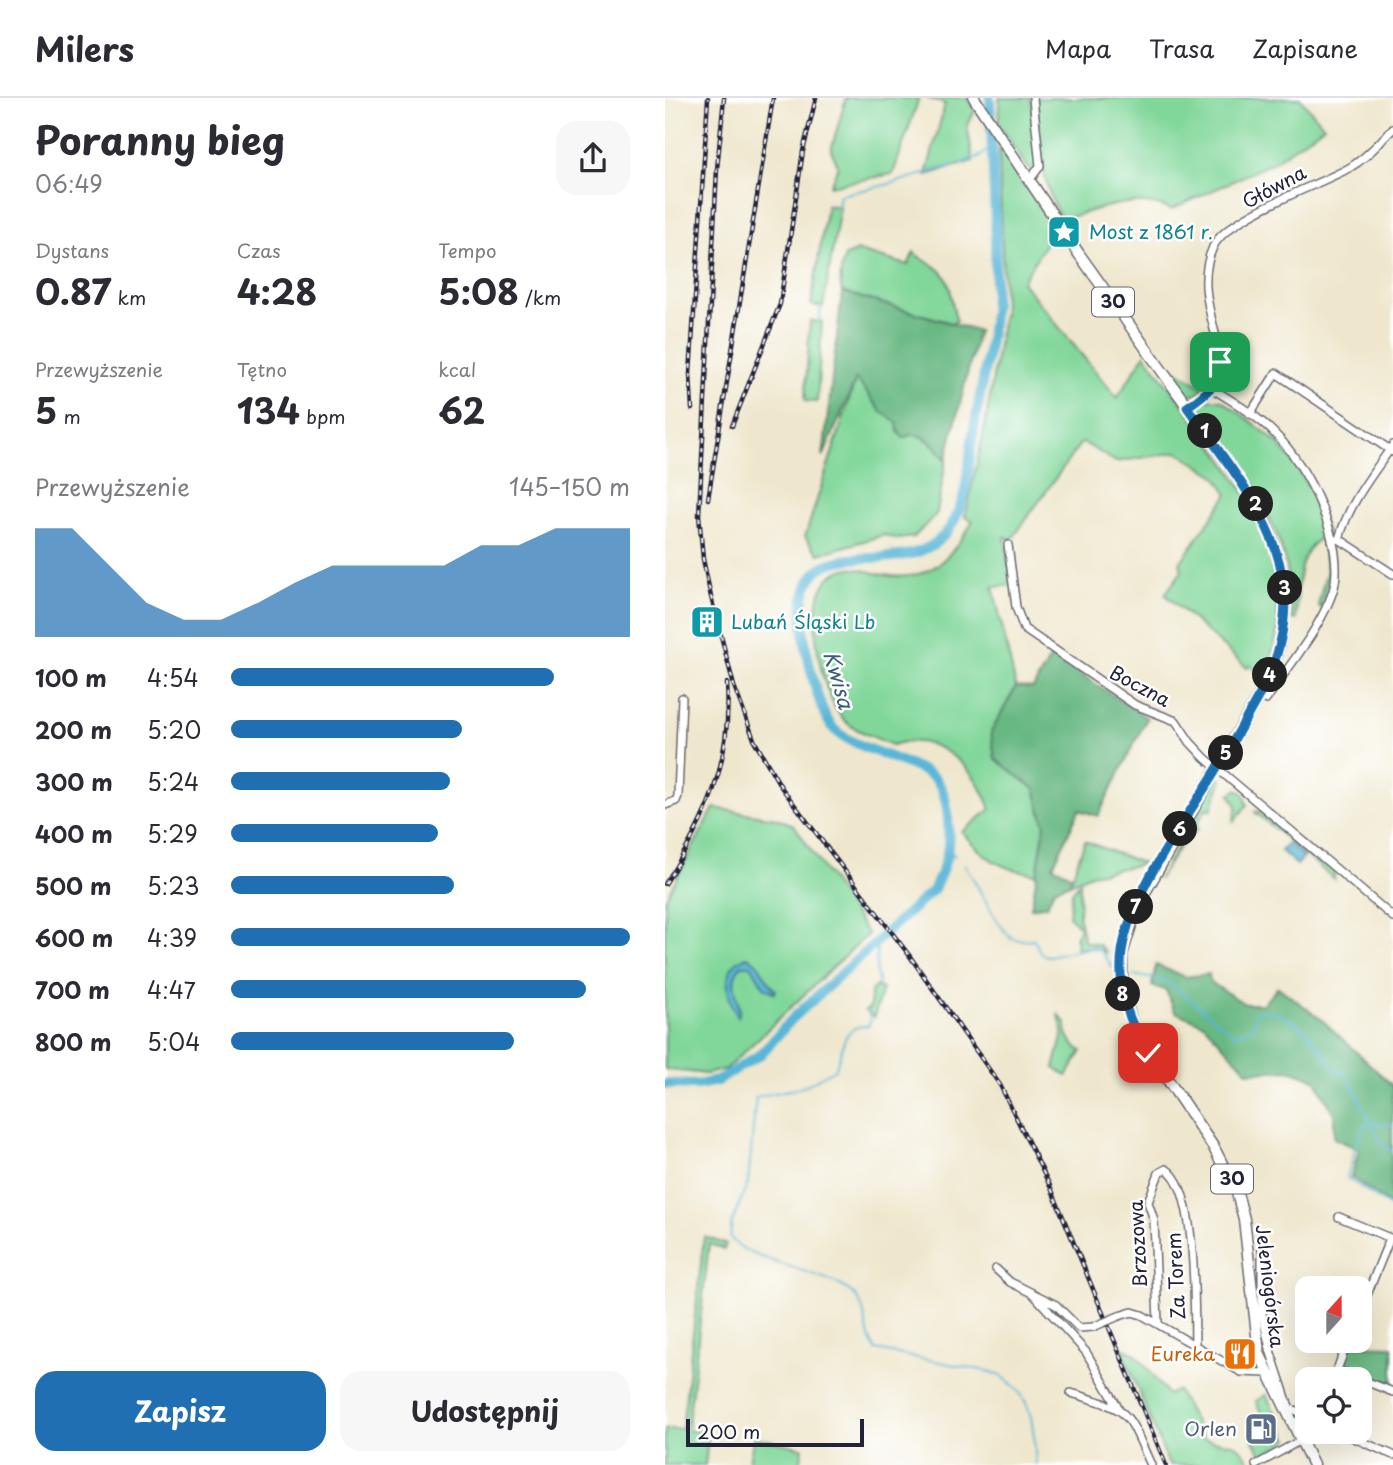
<!DOCTYPE html>
<html lang="pl">
<meta charset="utf-8">
<style>
body{margin:0;font-family:"Playpen Sans",sans-serif;background:#f7f7f7;color:#2b2b33;height:100vh;display:flex;flex-direction:column;font-size:26px;white-space:nowrap}
*{box-sizing:border-box;margin:0}
p{font-size:23px;color:#7c7c81}
.icon{flex:none;width:38px;height:38px;fill:none;stroke:currentColor;stroke-width:2;stroke-linecap:round;stroke-linejoin:round}
.map{position:relative;flex:1;overflow:hidden}
.drawer{display:flex;flex-direction:column;background:#fff;width:665px}
.drawer>*{flex:none}
.needle{width:46px;rotate:21deg}
.controls{position:absolute;left:630px;top:1178px;display:grid;gap:14px}
.controls a{display:grid;place-items:center;width:77px;height:77px;border-radius:14px;background:#fff;box-shadow:0 7px 28px #0002;font-size:35px}
.scale{position:absolute;left:21px;bottom:18px;width:178px;box-sizing:border-box;padding-left:7px;border:4px solid #22223b;border-top:0;font-size:19px;line-height:24px;white-space:nowrap;color:#22223b;-webkit-text-stroke:5px #fff;paint-order:stroke}
.pin{position:absolute;display:grid;place-items:center;width:60px;height:60px;color:#fff;margin:-30px;border-radius:14px;box-shadow:0 4px 10px #0006}
.km{position:absolute;width:35px;height:35px;margin:-18px;border-radius:50%;background:#222;color:#fff;font-size:19px;line-height:35px;text-align:center}
.round{display:grid;place-items:center;flex:none;width:74px;height:74px;border-radius:21px;background:#f7f7f7}
.head{display:flex;align-items:center;justify-content:space-between;height:119px;padding:0 35px}
h1{font-size:38px;font-weight:700;line-height:52px}
.metrics{display:grid;grid-template-columns:repeat(3,1fr);gap:10px;height:119px;padding:7px 35px}
.metrics div{display:grid;align-content:center}
.metrics b{font-size:35px;font-weight:700}
.metrics small{font-size:19px;font-weight:400}
.metrics p{font-size:19px}
.chart{height:196px;padding:14px 35px}
.chart p{display:flex;justify-content:space-between}
.chart svg{width:100%;height:126px;margin-top:7px;fill:#1f6fb2;opacity:.7}
.primary-button{display:flex;gap:14px;margin-top:auto;padding:14px 35px}
.primary-button a{flex:1;height:80px;border-radius:21px;background:#1f6fb2;color:#fff;font-size:28px;font-weight:700;line-height:80px;text-align:center}
.primary-button a+a{background:#f7f7f7;color:#2b2b33}
ul{padding:0 35px;list-style:none;font-size:23px}
li{display:grid;grid-template-columns:112px 84px 1fr;align-items:center;height:52px}
li i{height:18px;border-radius:9px;background:#1f6fb2}
header{display:flex;align-items:center;gap:42px;box-sizing:border-box;height:98px;padding:0 35px;background:#fff;border-bottom:2px solid #e1e1e2}
header strong{font-size:33px}
nav{display:flex;gap:38px;margin-inline-start:auto;font-size:24px}
main{display:flex;flex:1;min-height:0}
.map>svg:first-child{display:block}
.green{fill:#81d79a;stroke:#527c6a;stroke-width:2}
.forest{fill:#68b882;stroke:#456d5e;stroke-width:2}
.water{fill:#59b6d7;stroke:#3e6c89;stroke-width:2}
.lines{fill:none;stroke-linecap:round;stroke-linejoin:round}
.stream{stroke:#59b6d7;stroke-width:2}
.river{stroke:#59b6d7;stroke-width:10}
.minor-casing{stroke:#6a676e;stroke-width:10}
.major-casing{stroke:#6a676e;stroke-width:13}
.minor{stroke:#fff;stroke-width:7}
.major{stroke:#fff;stroke-width:10}
.rail-casing{stroke:#22223b;stroke-width:4.5}
.rail{stroke:#fff;stroke-width:2;stroke-dasharray:5;stroke-linecap:butt}
.minor-bridge-casing{stroke:#6a676e;stroke-width:10;stroke-linecap:butt}
.minor-bridge{stroke:#fff;stroke-width:7}
.route-casing{stroke:#fff;stroke-width:14}
.route{stroke:#1f6fb2;stroke-width:9}
.labels{text-anchor:middle;stroke-width:5;stroke-linejoin:round;paint-order:stroke}
.shield{fill:#fff;stroke:#646476;stroke-width:2}
.shield-label{font-size:18px;font-weight:bold;fill:#22223b}
.street-label{font-size:19px;fill:#22223b;stroke:#fff}
.culture-label{font-size:19px;fill:#0d838f;stroke:#fff;text-anchor:start}
.food-label{font-size:19px;fill:#c56008;stroke:#fff;text-anchor:end}
.service-label{font-size:19px;fill:#4e5e75;stroke:#fff;text-anchor:end}
.water-label{font-size:21px;font-style:italic;fill:#385d79;stroke:#fff}
</style>
<header>
<strong>Milers</strong>
<nav><a>Mapa</a><a>Trasa</a><a>Zapisane</a></nav>
</header>
<main>
<section class="drawer">
<div class="head"><div><h1>Poranny bieg</h1><p>06:49</p></div><a class="round"><svg class="icon" aria-label="share" viewBox="0 0 24 24"><path d="M12 15V3M7 8l5-5 5 5M5 13v7h14v-7"/></svg></a></div>
<div class="metrics">
<div><p>Dystans</p><b>0.87<small> km</small></b></div>
<div><p>Czas</p><b>4:28</b></div>
<div><p>Tempo</p><b>5:08<small> /km</small></b></div>
</div>
<div class="metrics">
<div><p>Przewyższenie</p><b>5<small> m</small></b></div>
<div><p>Tętno</p><b>134<small> bpm</small></b></div>
<div><p>kcal</p><b>62</b></div>
</div>
<div class="chart"><p><span>Przewyższenie</span>145–150 m</p>
<svg viewBox="0 0 160 44" preserveAspectRatio="none"><path d="M0 44V6L10 6L20 19L30 32L40 38L50 38L60 32L70 25L80 19L90 19L100 19L110 19L120 12L130 12L140 6L150 6L160 6V44z"/></svg>
</div>
<ul>
<li><b>100 m</b>4:54<i style="width:81%"></i></li>
<li><b>200 m</b>5:20<i style="width:58%"></i></li>
<li><b>300 m</b>5:24<i style="width:55%"></i></li>
<li><b>400 m</b>5:29<i style="width:52%"></i></li>
<li><b>500 m</b>5:23<i style="width:56%"></i></li>
<li><b>600 m</b>4:39<i style="width:100%"></i></li>
<li><b>700 m</b>4:47<i style="width:89%"></i></li>
<li><b>800 m</b>5:04<i style="width:71%"></i></li>
</ul>
<div class="primary-button"><a>Zapisz</a><a>Udostępnij</a></div>
</section>
<div class="map">
<svg width="728" height="1367" viewBox="0 0 728 1367">
<rect width="100%" height="100%" fill="#fff"/>
<filter id="ink" filterUnits="userSpaceOnUse"><feTurbulence type="fractalNoise" baseFrequency=".0143" numOctaves="2"/><feDisplacementMap in="SourceGraphic" scale="14" xChannelSelector="R" yChannelSelector="G"/><feConvolveMatrix kernelMatrix="1 2 1 2 8 2 1 2 1" color-interpolation-filters="sRGB"/></filter>
<filter id="wash" filterUnits="userSpaceOnUse"><feTurbulence type="fractalNoise" baseFrequency=".00686" numOctaves="4" result="noise"/><feDisplacementMap in="SourceGraphic" scale="28" xChannelSelector="R" yChannelSelector="G"/><feGaussianBlur stdDeviation="1.57" result="paint"/><feColorMatrix in="noise" values="0 0 0 0 0 0 0 0 0 0 0 0 0 0 0 0 0 1.4 0 .05"/><feComposite in="paint" operator="in"/></filter>
<g filter="url(#wash)">
<rect width="100%" height="100%" fill="#efe7cd"/>
<path class="green" d="M 181,0 L 254,0 L 228,76 L 165,88 L 173,68 L 166,52 Z
M 262,0 L 302,0 L 310,13 L 302,27 L 308,63 L 261,77 L 280,6 Z
M 334,0 L 366,0 L 373,64 L 368,73 L 362,69 L 334,26 Z
M 371,0 L 635,0 L 659,28 L 607,65 L 506,112 C 468,95 436,111 397,121 C 374,87 376,40 371,0 Z
M 334,50 L 390,130 L 357,184 L 452,300 L 480,256 C 518,309 587,390 607,449 C 622,492 616,539 598,580 L 585,567 L 582,570 L 500,496 L 517,473 L 515,465 L 563,396 L 551,378 L 512,354 L 451,364 L 419,345 L 415,346 L 347,441 L 340,439 L 346,487 L 328,489 L 351,589 L 326,634 L 330,660 L 370,691 L 380,728 L 372,776 C 335,771 321,762 297,734 L 326,711 C 311,671 273,632 227,647 C 213,640 191,634 180,623 C 154,598 135,497 169,476 C 182,467 196,471 210,475 C 260,488 284,464 308,423 L 300,419 L 320,328 L 339,211 Z
M 162,107 L 175,109 L 158,209 L 146,207 Z
M 193,153 L 243,167 L 249,154 C 256,163 268,165 277,174 C 289,188 285,207 292,223 L 287,225 L 177,194 C 174,181 175,171 180,158 Z
M 145,223 L 157,224 L 152,304 L 140,303 Z
M 503,267 L 539,290 L 531,297 L 522,296 L 504,272 Z
M 191,281 L 216,313 L 232,325 L 239,339 C 257,330 271,349 281,362 L 272,415 L 249,439 L 232,441 L 219,437 L 154,456 L 140,439 Z
M 544,301 L 557,302 L 564,307 C 579,318 594,329 608,341 C 638,369 667,426 666,468 C 666,482 660,496 656,510 L 653,507 L 662,472 L 656,440 C 630,454 633,496 631,522 L 627,521 C 626,426 584,387 534,314 L 537,305 Z
M 552,681 L 557,681 L 546,713 L 541,710 L 532,726 L 533,731 L 513,751 L 493,782 Z
M 573,691 L 580,697 L 582,707 L 568,725 L 572,708 L 565,696 Z
M 49,710 L 111,720 L 129,727 L 203,836 L 61,971 L 41,976 L 0,971 L 0,801 Z
M 598,713 L 669,772 L 669,781 L 590,714 Z
M 420,743 L 479,766 L 426,776 L 405,785 Z
M 415,784 L 414,819 L 419,843 L 434,847 L 441,855 L 427,849 L 411,850 L 412,842 L 410,840 L 415,829 L 404,818 L 407,794 Z
M 211,888 L 217,891 L 209,919 L 200,913 L 205,910 L 206,893 Z
M 394,917 L 401,925 C 400,936 407,948 417,953 L 402,978 L 389,970 L 398,936 Z
M 39,1139 L 61,1146 L 59,1151 L 44,1146 L 23,1326 L 24,1333 L 44,1333 L 40,1367 L 0,1367 L 0,1331 L 17,1331 Z
M 456,1250 L 471,1256 L 503,1297 L 512,1292 L 539,1341 C 565,1348 573,1338 586,1367 L 504,1367 Z
M 601,1297 L 624,1341 L 600,1356 L 595,1354 L 588,1342 L 602,1331 L 591,1303 Z
M 89,1339 L 138,1350 L 135,1367 L 83,1367 Z"/>
<path class="forest" d="M 177,194 L 313,233 L 281,362 C 272,349 256,329 238,340 L 233,333 L 232,325 L 216,313 L 191,281 L 158,359 Z
M 387,557 L 482,620 L 433,718 L 414,712 L 388,768 L 406,777 L 405,785 L 389,791 L 382,807 L 366,810 L 380,728 L 370,691 L 330,661 L 326,634 L 351,589 L 368,590 Z
M 491,867 L 520,879 L 544,876 L 545,884 L 580,906 L 598,906 L 613,889 L 656,921 L 728,988 L 726,1107 L 686,1079 L 694,1051 L 669,1040 L 669,1016 L 650,981 L 624,972 L 583,974 L 539,926 L 510,914 L 501,892 L 487,888 Z
M 684,1247 L 728,1248 L 728,1286 L 676,1269 Z"/>
<path class="water" d="M 623,745 L 639,759 L 632,767 L 616,753 Z
M 82,859 C 96,863 99,882 111,892 L 110,895 L 99,889 L 86,867 L 77,867 C 59,884 79,904 73,919 C 61,900 55,867 82,859 Z"/>
<g class="lines">
<path class="stream" d="M 294,66 L 316,58 L 326,49
M 173,109 L 175,97 L 225,86 L 289,67
M 154,224 L 156,209
M 284,752 L 290,758
M 299,766 C 310,781 335,834 347,840 C 354,843 362,842 369,841 L 376,856 L 383,858 L 425,850 L 435,852 L 448,870
M 212,845 L 211,873 L 214,887
M 468,877 L 502,883 L 570,937 L 588,928 L 592,913 C 628,912 648,939 667,967 C 671,972 675,973 680,977 C 690,987 697,1007 704,1020 L 692,1044 L 682,1080 L 728,1111
M 203,916 L 206,921 L 203,928 C 176,926 179,951 170,971 L 138,989 L 91,999 L 83,1085 L 67,1124 L 65,1139 C 79,1163 158,1172 186,1194 C 205,1208 197,1236 211,1252 L 327,1274 C 370,1292 368,1328 371,1367
M 704,1022 L 719,1048 L 728,1054
M 708,1025 L 728,1027"/>
<path class="river" d="M 0,986 L 32,987 L 52,983 L 96,956 L 127,921 L 269,791 C 282,764 285,751 283,721 C 282,707 280,692 270,681 C 254,665 193,652 171,633 C 153,618 140,550 138,527 C 131,413 242,497 286,428 C 303,402 303,367 308,337 C 315,292 327,246 329,201 C 333,135 327,66 325,0"/>
</g>
</g>
<g filter="url(#ink)">
<g class="lines">
<defs>
<path id="minor" d="M 364,83 L 375,68 L 368,0
M 546,290 C 569,304 593,318 611,337 C 643,368 682,448 668,493 C 655,532 623,568 601,602
M 522,309 C 534,301 547,294 553,280 C 566,251 525,199 548,149 C 562,118 654,87 684,70 C 702,60 714,44 728,31
M 585,316 L 611,275 L 728,354
M 674,441 L 728,476
M 667,443 L 674,441 C 684,405 707,377 728,347
M 343,447 L 351,509 L 359,531 L 470,607 L 511,623 L 525,644 L 540,660 L 728,819
M 0,707 L 11,703 L 13,698 L 17,600
M 674,1119 L 725,1140 L 695,1214
M 597,1150 L 597,1215 L 606,1255 L 624,1309
M 331,1171 L 345,1184 L 391,1207 L 414,1230 L 428,1229
M 369,1197 L 421,1254 L 453,1309
M 454,1218 L 467,1214 L 477,1217 L 576,1274 L 601,1275
M 493,1225 L 489,1122 L 483,1104 L 494,1075 L 501,1071 C 533,1089 529,1212 530,1247
M 672,1272 L 683,1242
M 667,1281 L 672,1272 L 694,1281
M 695,1281 L 728,1294
M 406,1295 C 467,1313 460,1310 486,1367
M 622,1309 L 642,1317
M 675,1334 L 728,1357
M 591,1367 L 636,1342"/>
<path id="major" d="M 309,0 L 414,156 L 583,394 C 623,455 632,523 599,589 L 472,808 L 457,856 L 457,891 L 469,932 L 549,1050 L 572,1095 L 579,1121 L 594,1255 L 648,1367"/>
</defs>
<use href="#minor" class="minor-casing"/>
<use href="#major" class="major-casing"/>
<use href="#minor" class="minor"/>
<use href="#major" class="major"/>
<defs>
<path id="rail" d="M 59,0 L 52,71 L 34,417 L 38,461 L 46,499 L 69,588 L 90,644 L 116,689 L 244,857 L 335,987 L 386,1090 L 501,1367
M 27,311 L 25,276 L 43,0
M 67,328 L 115,206 L 138,53 L 151,0
M 43,401 L 108,0
M 0,786 C 42,720 67,666 62,585"/>
</defs>
<use href="#rail" class="rail-casing"/>
<use href="#rail" class="rail"/>
<defs>
<path id="minor-bridge" d="M 428,1229 L 454,1218"/>
</defs>
<use href="#minor-bridge" class="minor-bridge-casing"/>
<use href="#minor-bridge" class="minor-bridge"/>
</g>
</g>
<g class="lines" filter="url(#ink)">
<defs>
<path id="route" d="M 483,955 C 463,923 452,892 457,853 C 466,796 514,731 545,682 C 564,652 581,620 599,589 C 655,473 587,399 522,309 C 539,297 555,287 555,264"/>
</defs>
<use href="#route" class="route-casing"/>
<use href="#route" class="route"/>
</g>
<defs>
<symbol id="sight-square" viewBox="-11 -11 22 22"><rect x="-9" y="-9" width="18" height="18" rx="4" fill="#0f9aa8" stroke="#fff"/><path d="M0-6L1.8-2.2L6-1.7L2.9 1.2L3.7 5.4L0 3.3L-3.7 5.4L-2.9 1.2L-6-1.7L-1.8-2.2Z" fill="#fff"/></symbol>
<symbol id="building-square" viewBox="-11 -11 22 22"><rect x="-9" y="-9" width="18" height="18" rx="4" fill="#0f9aa8" stroke="#fff"/><path d="M-4-6H4V6H1V3H-1V6H-4ZM-2.5-4.3h1.7v1.8h-1.7ZM.8-4.3h1.7v1.8H.8ZM-2.5-1h1.7V.8h-1.7ZM.8-1h1.7V.8H.8Z" fill="#fff"/></symbol>
<symbol id="restaurant-square" viewBox="-11 -11 22 22"><rect x="-9" y="-9" width="18" height="18" rx="4" fill="#e8710a" stroke="#fff"/><path d="M-5-6h1v4h1v-4h1v4h1v-4h1v5L-1.5 .5V6h-2V.5L-5-1ZM5-6V6H3V1.5H1.5Q1.5-4 5-6Z" fill="#fff"/></symbol>
<symbol id="fuel-square" viewBox="-11 -11 22 22"><rect x="-9" y="-9" width="18" height="18" rx="4" fill="#5c6f8a" stroke="#fff"/><path d="M-5.5-6h7V0h2V4h1.3V-2.5L3-4.5l.8-.8L6-3V5H2.5V1h-1V6h-7ZM-4.2-4.7v3.2H.2V-4.7Z" fill="#fff"/></symbol>
</defs>
<g fill-rule="evenodd">
<use href="#sight-square" x="380" y="115" width="38" height="38"/>
<use href="#building-square" x="23" y="505" width="38" height="38"/>
<use href="#restaurant-square" x="556" y="1237" width="38" height="38"/>
<use href="#fuel-square" x="577" y="1312" width="38" height="38"/>
</g>
<g class="labels">
<g class="shield">
<rect x="427" y="189.5" width="42" height="29" rx="5"/>
<rect x="546" y="1066.5" width="42" height="29" rx="5"/>
</g>
<g class="shield-label">
<text x="448" y="210">30</text>
<text x="567" y="1087">30</text>
</g>
<g class="street-label">
<text transform="translate(609 89) rotate(-28)" y="7">Główna</text>
<text transform="translate(475 588) rotate(28)" y="7">Boczna</text>
<text transform="translate(473 1146) rotate(-93)" y="7">Brzozowa</text>
<text transform="translate(511 1178) rotate(-93)" y="7">Za Torem</text>
<text transform="translate(605 1188) rotate(83)" y="7">Jeleniogórska</text>
</g>
<g class="culture-label">
<text x="424" y="141">Most z 1861 r.</text>
<text x="66" y="531">Lubań Śląski Lb</text>
</g>
<g class="food-label">
<text x="550" y="1263">Eureka</text>
</g>
<g class="service-label">
<text x="572" y="1338">Orlen</text>
</g>
<g class="water-label">
<text transform="translate(173 582) rotate(74)" y="7">Kwisa</text>
</g>
</g>
</svg>
<div class="controls">
<a><svg class="needle" viewBox="-14 -14 28 28"><path d="M0-13l5 13h-10z" fill="#e53935"/><path d="M0 13l5-13h-10z" fill="#7c7c81"/></svg></a>
<a><svg class="icon" aria-label="locate" viewBox="0 0 24 24"><circle cx="12" cy="12" r="6"/><path d="M12 2v4M12 18v4M2 12h4M18 12h4"/></svg></a>
</div>
<div class="scale">200 m</div>
<div class="pin" style="left:555px;top:264px;background:#1e9e55"><svg class="icon" aria-label="arrive" viewBox="0 0 24 24"><path d="M6 21V4h12l-3 4 3 4H6"/></svg></div>
<div class="pin" style="left:483px;top:955px;background:#d93025"><svg class="icon" aria-label="check" viewBox="0 0 24 24"><path d="M5 12l5 5 9-10"/></svg></div>
<b class="km" style="left:540px;top:333px">1</b>
<b class="km" style="left:591px;top:406px">2</b>
<b class="km" style="left:620px;top:490px">3</b>
<b class="km" style="left:605px;top:577px">4</b>
<b class="km" style="left:561px;top:655px">5</b>
<b class="km" style="left:515px;top:731px">6</b>
<b class="km" style="left:471px;top:809px">7</b>
<b class="km" style="left:458px;top:896px">8</b>
</div>
</main>
